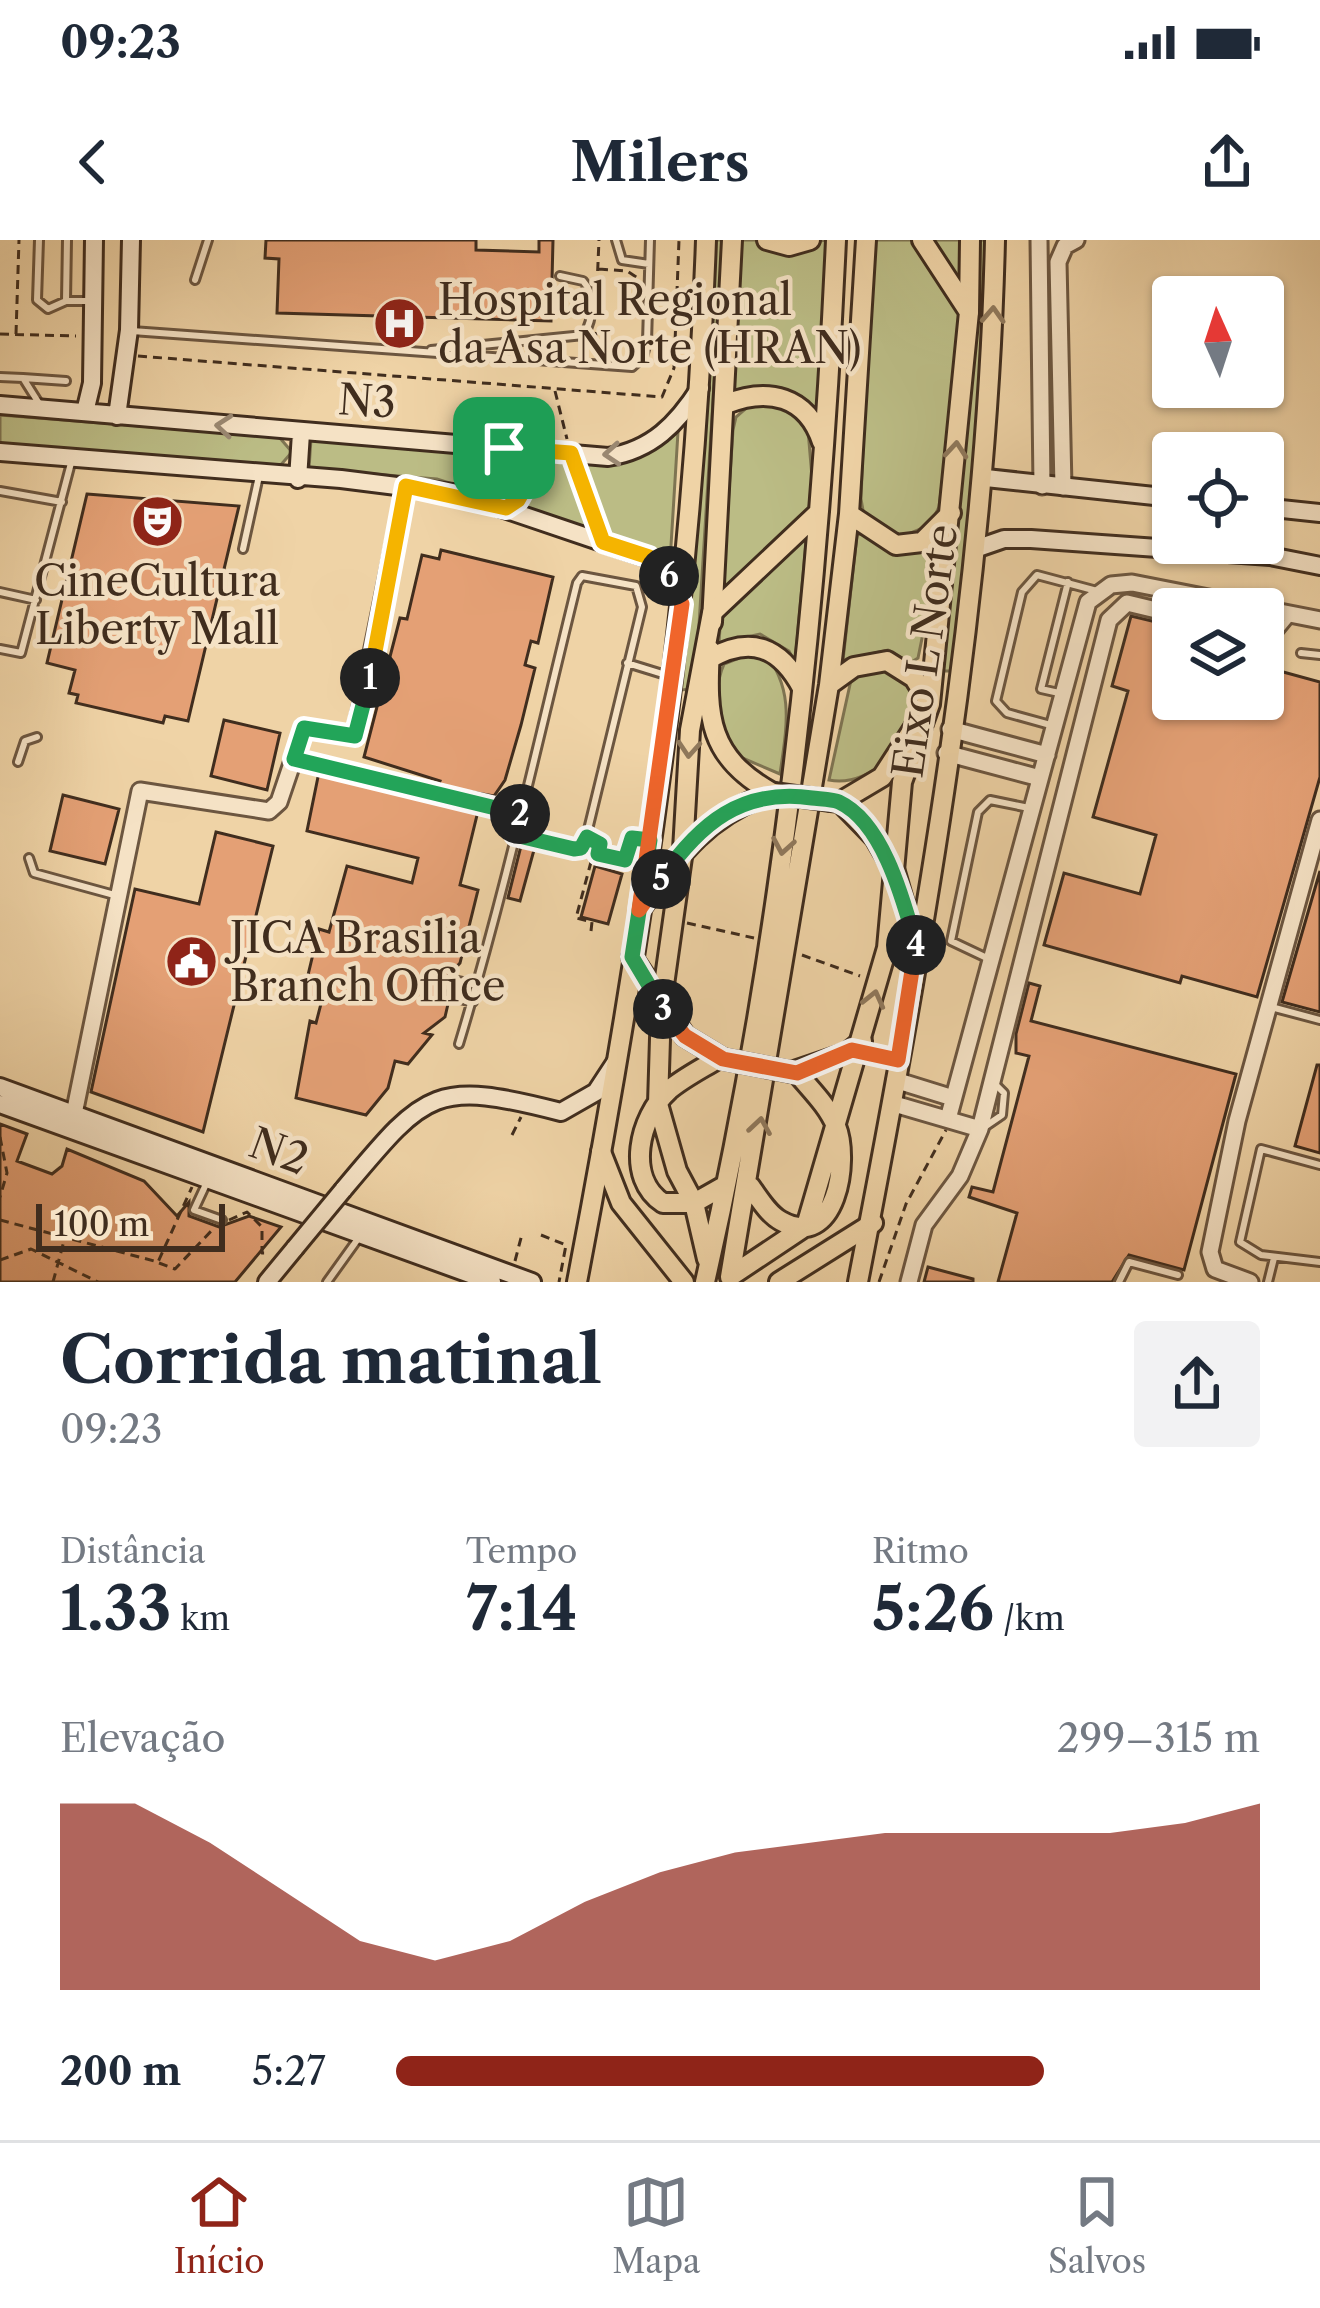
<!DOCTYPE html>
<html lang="pt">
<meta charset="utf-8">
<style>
body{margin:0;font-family:"Libre Caslon Text",serif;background:#f2f2f3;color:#1f2937;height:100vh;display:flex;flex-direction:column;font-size:45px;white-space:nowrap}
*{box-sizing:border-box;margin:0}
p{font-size:39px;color:#747a83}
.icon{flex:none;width:66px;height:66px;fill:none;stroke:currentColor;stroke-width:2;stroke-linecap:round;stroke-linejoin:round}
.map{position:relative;height:1042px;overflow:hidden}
.drawer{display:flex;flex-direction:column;background:#fff;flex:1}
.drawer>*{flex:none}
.needle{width:78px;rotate:357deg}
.fabs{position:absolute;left:1152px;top:36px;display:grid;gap:24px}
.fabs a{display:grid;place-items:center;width:132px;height:132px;border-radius:12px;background:#fff;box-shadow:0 3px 9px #0004;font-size:60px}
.scale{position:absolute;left:36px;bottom:30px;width:189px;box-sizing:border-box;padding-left:12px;border:6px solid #402d1e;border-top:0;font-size:33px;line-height:42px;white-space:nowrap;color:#402d1e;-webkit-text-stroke:9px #f5e2c5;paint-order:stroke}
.pin{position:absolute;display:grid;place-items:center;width:102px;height:102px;color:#fff;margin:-51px;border-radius:24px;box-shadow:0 6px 18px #0006}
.km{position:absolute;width:60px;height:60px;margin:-30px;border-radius:50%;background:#222;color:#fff;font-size:33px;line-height:60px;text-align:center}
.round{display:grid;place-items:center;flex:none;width:126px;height:126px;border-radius:12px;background:#f2f2f3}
.overview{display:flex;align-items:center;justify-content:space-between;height:204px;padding:0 60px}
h1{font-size:66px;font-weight:700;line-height:90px}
.metrics{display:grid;grid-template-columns:repeat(3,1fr);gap:18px;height:204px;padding:12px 60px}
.metrics div{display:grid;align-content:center}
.metrics b{font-size:60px;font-weight:700}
.metrics small{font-size:33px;font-weight:400}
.metrics p{font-size:33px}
.chart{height:336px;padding:24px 60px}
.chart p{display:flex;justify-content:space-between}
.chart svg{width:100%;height:216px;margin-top:12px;fill:#8f2418;opacity:.7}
ul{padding:0 60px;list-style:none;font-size:39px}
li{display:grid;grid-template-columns:192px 144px 1fr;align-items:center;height:90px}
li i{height:30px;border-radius:15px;background:#8f2418}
.status{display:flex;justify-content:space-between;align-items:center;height:84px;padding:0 60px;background:#fff;direction:ltr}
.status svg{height:33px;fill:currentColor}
header{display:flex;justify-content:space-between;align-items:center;height:156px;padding:0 60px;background:#fff;font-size:54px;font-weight:700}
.tab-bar{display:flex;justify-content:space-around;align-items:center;height:168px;border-top:3px solid #e0e1e3;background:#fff;font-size:33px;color:#747a83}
.tab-bar a{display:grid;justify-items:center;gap:6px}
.tab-bar .current{color:#8f2418}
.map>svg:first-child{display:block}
.green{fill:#bbbc85;stroke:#7e7452;stroke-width:3}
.building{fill:#e4a075;stroke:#402d1e;stroke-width:3}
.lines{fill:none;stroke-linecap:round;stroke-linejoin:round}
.service-casing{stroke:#6c5640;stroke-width:12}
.tertiary-casing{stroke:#6c5640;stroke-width:21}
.secondary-casing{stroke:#402d1e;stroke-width:22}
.primary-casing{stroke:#402d1e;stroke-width:24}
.trunk-casing{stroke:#402d1e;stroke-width:24}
.path{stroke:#402d1e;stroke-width:3;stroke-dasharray:9 6;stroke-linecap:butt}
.service{stroke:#f5e2c5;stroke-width:6}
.tertiary{stroke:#f5e2c5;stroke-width:15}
.secondary{stroke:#f5e2c5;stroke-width:16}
.primary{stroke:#efd3a6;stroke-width:18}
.trunk{stroke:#efd3a6;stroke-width:18}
.secondary-bridge-casing{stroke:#402d1e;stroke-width:22;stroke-linecap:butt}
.primary-bridge-casing{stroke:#402d1e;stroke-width:24;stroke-linecap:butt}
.secondary-bridge{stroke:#f5e2c5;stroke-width:16}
.primary-bridge{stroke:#efd3a6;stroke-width:18}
.oneway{stroke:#8f785b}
.oneway2{stroke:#9a8872}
.split-1-casing{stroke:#fff;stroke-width:24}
.split-2-casing{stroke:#fff;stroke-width:24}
.split-3-casing{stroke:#fff;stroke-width:24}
.split-4-casing{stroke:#fff;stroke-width:24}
.split-5-casing{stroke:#fff;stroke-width:24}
.split-6-casing{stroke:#fff;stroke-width:24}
.split-7-casing{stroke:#fff;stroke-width:24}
.split-1{stroke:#f5b400;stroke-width:15}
.split-2{stroke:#22a559;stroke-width:15}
.split-3{stroke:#22a559;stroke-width:15}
.split-4{stroke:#f0652b;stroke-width:15}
.split-5{stroke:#22a559;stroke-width:15}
.split-6{stroke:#f0652b;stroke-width:15}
.split-7{stroke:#f5b400;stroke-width:15}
.labels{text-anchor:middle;stroke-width:9;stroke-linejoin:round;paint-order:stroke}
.poi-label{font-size:42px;fill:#402d1e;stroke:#f5e2c5;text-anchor:start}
.street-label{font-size:42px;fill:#402d1e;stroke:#f5e2c5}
</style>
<div class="status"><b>09:23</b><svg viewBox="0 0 49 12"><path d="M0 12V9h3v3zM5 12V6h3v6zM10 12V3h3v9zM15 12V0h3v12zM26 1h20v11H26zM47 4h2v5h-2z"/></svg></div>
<header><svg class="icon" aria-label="back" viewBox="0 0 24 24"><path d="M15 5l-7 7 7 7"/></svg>Milers<svg class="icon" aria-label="share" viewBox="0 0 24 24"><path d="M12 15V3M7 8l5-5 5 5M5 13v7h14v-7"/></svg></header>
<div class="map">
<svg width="1320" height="1042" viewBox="0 0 1320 1042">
<rect width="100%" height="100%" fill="#efd3a6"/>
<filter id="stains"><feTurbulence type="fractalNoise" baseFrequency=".00167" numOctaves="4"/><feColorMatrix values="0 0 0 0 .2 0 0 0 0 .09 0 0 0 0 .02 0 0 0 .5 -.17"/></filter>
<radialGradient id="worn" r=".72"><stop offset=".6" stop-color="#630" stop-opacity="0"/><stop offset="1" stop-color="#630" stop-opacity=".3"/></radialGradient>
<path class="green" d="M 713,0 L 723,0 L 695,449 L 680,450 Z
M 737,0 L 755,0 L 767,8 L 827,0 L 817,175 C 791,141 767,140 730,161 Z
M 871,0 L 963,0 L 957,124 L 939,267 L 930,285 L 899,298 L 864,276 L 861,259 Z
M 977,0 L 988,0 L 977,250 L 951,431 L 941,431 Z
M 786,162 L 808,190 L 812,237 L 795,422 L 789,411 L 760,394 L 719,403 L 733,190 L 736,177 L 752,163 Z
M 0,175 L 279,197 L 292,212 L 279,227 L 0,204 Z
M 678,192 L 670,322 L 647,308 L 517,265 L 526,217 C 583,222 633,233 678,192 Z
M 311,199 L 504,215 L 517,222 L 522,244 L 499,259 L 437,239 L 309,229 Z
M 862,293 L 887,309 L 942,300 L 918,418 L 910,423 L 888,410 L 843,420 L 857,295 Z
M 762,409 C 795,448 787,485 780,534 L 740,517 C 720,495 711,452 724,424 Z
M 880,424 C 890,430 905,436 909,447 C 926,494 874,549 829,540 L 851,440 Z"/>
<path class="building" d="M 266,0 L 476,0 L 476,10 L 539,12 L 539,0 L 553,0 L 551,81 L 277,73 L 279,19 L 265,18 Z
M 87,254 L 239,266 L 188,481 L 165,476 L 163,483 L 76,463 L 78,455 L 69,453 L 75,430 L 47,423 Z
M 441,310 L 553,337 L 538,403 L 531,401 L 525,425 L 535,428 L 521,485 L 505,540 L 494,556 L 438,546 L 440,541 L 364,517 L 400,378 L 407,379 L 422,315 L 439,319 Z
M 1131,376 L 1173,386 L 1173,459 L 1263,459 L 1265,427 L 1320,442 L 1320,537 L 1257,757 L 1182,736 L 1180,743 L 1044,705 L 1064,633 L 1140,654 L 1156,595 L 1093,577 L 1128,451 L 1112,446 Z
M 224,480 L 280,493 L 267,550 L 211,536 Z
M 319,532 L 478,571 L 460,645 L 478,650 L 460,723 L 447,737 L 452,747 L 443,754 L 448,764 L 445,777 L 424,793 L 432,795 L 408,824 L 395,821 L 388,848 L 366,875 L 296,858 L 310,781 L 316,783 L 322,760 L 303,756 L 319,689 L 329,692 L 347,626 L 412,643 L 418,618 L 307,591 Z
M 63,555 L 119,569 L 105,624 L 50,611 Z
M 216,592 L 273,606 L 203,892 L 91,852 L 135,649 L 199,664 Z
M 521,606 L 534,610 L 520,661 L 508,658 Z
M 595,626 L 622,634 L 608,684 L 581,677 Z
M 1320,631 L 1320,772 L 1282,762 Z
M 1029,743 L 1040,746 L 1031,781 L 1236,834 L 1184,1030 L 1129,1015 L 1112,1042 L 998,1042 L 1017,973 L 969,957 L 972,947 L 993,952 L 1029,816 L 1016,813 L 1016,794 Z
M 1317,825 L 1320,825 L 1320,913 L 1295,906 Z
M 0,884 L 27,894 L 17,921 L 52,934 L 62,926 L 67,909 L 144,941 L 177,976 L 189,962 L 189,976 L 219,987 L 249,976 L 281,987 L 235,1042 L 0,1042 Z
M 928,1027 L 973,1039 L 973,1042 L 924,1042 Z"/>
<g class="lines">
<defs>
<path id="service" d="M 39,0 L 37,60 L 48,69 L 66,61 L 67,0
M 616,0 L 622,20 L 649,24
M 195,40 L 208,0
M 66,61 L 92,61
M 132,91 L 632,127 L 643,117 L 647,102 L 650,0
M 431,110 L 584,95 C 593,79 596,55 583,41 L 560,36
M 0,137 L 23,138 L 40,165
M 23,138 L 66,141
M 0,251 L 62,262
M 243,309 L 259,236
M 0,352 L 36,360
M 0,409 L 21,413 L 71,223
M 1263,411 L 1291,377
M 1301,413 L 1320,415
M 627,423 L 669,436
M 1059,453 L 1041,449 L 1068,342
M 1054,486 L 1007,473 L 996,461 L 1022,352 L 1037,335 L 1097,351
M 296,519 L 520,574
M 18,522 L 25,501 L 37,497
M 29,618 L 34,633 L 118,656
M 989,719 L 951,701 L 978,572 L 990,560 L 1029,568
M 454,740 L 477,745
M 450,757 L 473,762
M 1271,767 L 1320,780
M 459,804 C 505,652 539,497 577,343 L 582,336 L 636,346 L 642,367 L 585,602 L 574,609 L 515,595
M 983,888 L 1002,875 L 1004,853 L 993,842
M 1320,925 L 1261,909 L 1240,1002 L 1261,1015 L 1320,1022
M 207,942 L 194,970 L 222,980
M 327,1042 L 360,996
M 1119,1042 L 1129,1022 L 1178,1035
M 1268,1042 L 1274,1018"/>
<path id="tertiary" d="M 1039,0 L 1042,246
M 1063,247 L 1058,22 L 1065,6 L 1076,0
M 950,489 L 1047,515
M 946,513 L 1040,538
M 895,840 L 953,858
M 891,863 L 980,889
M 74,874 L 140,551 L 269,571 L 279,562 L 304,488 L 355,496 L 406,246
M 948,879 L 1088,362 L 1111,345 L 1132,343 L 1320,380
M 909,1042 L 924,985 L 960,936 L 980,889 L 1109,380 L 1127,363 L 1173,374
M 1250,1042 L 1215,1029 L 1210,1012 L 1237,881 L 1320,580"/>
<path id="secondary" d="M 0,165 L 608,217 C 652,210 677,184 700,148
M 85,172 L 92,143 L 94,0
M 117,176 L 129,90 L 131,0
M 0,212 L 341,239 L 460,254 L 649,318 L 669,335 L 681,363
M 986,238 L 1173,258
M 298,239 L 301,193
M 1263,267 L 1320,273
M 505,269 L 528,242 L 522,222 L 507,211
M 978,308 L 1004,299 L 1031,299 L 1270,316 L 1320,326
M 1270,316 L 1265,298 L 1274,268
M 0,847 L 532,1042
M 0,864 L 492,1042
M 343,950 C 426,851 433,839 561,872 L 596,852 L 615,823
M 267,1042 L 295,1008"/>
<path id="primary" d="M 767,0 L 789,6 L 810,0
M 969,72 L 970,0
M 712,382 L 732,0
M 710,410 C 706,478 709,517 771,552
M 831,561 L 840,562 L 875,598 L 895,632 L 915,702
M 840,562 L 882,537 L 924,472
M 642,667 C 677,616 712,571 774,553
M 632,717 L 685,796 L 723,819
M 791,832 L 847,813 L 862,801
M 577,1042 C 643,698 694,350 706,0
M 858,1042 C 924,702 987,347 995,0"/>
<path id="trunk" d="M 726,164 C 768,147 807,156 822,202
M 849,274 L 896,305 L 922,302 L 951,273
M 709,419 C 751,395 780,407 802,448
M 829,445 L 854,427 L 887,421 L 914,438 L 930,464
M 719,818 C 703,828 683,838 669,850 C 639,877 625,938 663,963 L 694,963 L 724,946
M 601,912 L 621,963 L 684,1042
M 750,946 C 759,958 768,974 781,981 C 836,1012 850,920 836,886 C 828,866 811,850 797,833
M 707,1019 L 694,963 L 677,931 L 658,864 L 661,766 L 683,610 L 690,490 L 712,373 L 819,272
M 731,1036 L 806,986 L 887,708 L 902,542 L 930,464 L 969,72 L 922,0
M 730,1037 L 829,445 L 849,274 L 866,0
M 705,1042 C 783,701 820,349 836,0
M 779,1042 L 873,983"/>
</defs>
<use href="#service" class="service-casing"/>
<use href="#tertiary" class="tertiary-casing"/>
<use href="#secondary" class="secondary-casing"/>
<use href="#primary" class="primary-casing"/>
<use href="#trunk" class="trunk-casing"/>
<path class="path" d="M 599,29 L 627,31 L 641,40
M 597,46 L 599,0
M 0,94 L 76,96
M 16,94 L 19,0
M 586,105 L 595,103 L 596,92
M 138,116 L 662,157 L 674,128 L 679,0
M 555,151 L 567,199
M 577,231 L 597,284
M 593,601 L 600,604 L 598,614 L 625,620 L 632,598 L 636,598
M 687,683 L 754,698
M 591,691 L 592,682 L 576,678 L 591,622 L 598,614
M 802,715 L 860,736
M 512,895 L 521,877
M 0,897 L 7,933 L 0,957
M 0,980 L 158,1022 L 192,947
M 229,980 L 247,972 L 262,987 L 262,1013 L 269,1013
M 541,995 L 566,1005 L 559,1042
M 0,1020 L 31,1009 L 98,1042
M 515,1021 L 522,994
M 159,1023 L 175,1029 L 215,987
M 53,1042 L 65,997
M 879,1042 L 906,964 L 946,890"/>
<use href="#service" class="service"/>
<use href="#tertiary" class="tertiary"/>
<use href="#secondary" class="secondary"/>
<use href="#primary" class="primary"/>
<use href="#trunk" class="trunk"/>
<defs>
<path id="secondary-bridge" d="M 295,1008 L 343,950"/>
<path id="primary-bridge" d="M 774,553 L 831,561
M 723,819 L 791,832"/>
</defs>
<use href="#secondary-bridge" class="secondary-bridge-casing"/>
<use href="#primary-bridge" class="primary-bridge-casing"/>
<use href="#secondary-bridge" class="secondary-bridge"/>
<use href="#primary-bridge" class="primary-bridge"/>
</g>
<defs><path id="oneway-chevron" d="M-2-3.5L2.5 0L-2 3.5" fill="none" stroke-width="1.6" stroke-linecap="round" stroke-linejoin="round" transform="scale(3)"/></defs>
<g class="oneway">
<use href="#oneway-chevron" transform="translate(993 75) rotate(-87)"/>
<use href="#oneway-chevron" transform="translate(956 210) rotate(-85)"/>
<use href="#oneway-chevron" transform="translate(689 509) rotate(94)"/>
<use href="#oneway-chevron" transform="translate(783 606) rotate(100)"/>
<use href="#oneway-chevron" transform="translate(874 759) rotate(-76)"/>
<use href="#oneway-chevron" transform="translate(760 886) rotate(-81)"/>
</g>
<g class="oneway2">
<use href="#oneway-chevron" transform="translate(224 186) rotate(-175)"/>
<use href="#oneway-chevron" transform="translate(612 214) rotate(176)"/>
</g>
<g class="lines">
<defs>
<path id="split-1" d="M 370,438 L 406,246 L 506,268 L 518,260 L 528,242 L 522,222 L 504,208"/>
<path id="split-2" d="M 370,438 L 355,496 L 304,488 L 294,519 L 520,574"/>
<path id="split-3" d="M 520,574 L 515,595 L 574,609 L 581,608 L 587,597 L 600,604 L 598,614 L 625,620 L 632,598 L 650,600 L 632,717 L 663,769"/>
<path id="split-4" d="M 663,769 L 685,796 L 723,819 L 797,833 L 852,810 L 898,820 L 916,705"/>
<path id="split-5" d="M 661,639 C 700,583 742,548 812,558 C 820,559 833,559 839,562 C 884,583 904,663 916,705"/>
<path id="split-6" d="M 661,639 L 639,670 L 682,364 L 669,336"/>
<path id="split-7" d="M 504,208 L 571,213 L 603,302 L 649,317 L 669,336"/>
</defs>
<use href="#split-1" class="split-1-casing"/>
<use href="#split-2" class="split-2-casing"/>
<use href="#split-3" class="split-3-casing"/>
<use href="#split-4" class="split-4-casing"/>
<use href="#split-5" class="split-5-casing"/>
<use href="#split-6" class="split-6-casing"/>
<use href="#split-7" class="split-7-casing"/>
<use href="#split-1" class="split-1"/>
<use href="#split-2" class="split-2"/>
<use href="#split-3" class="split-3"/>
<use href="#split-4" class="split-4"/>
<use href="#split-5" class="split-5"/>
<use href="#split-6" class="split-6"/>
<use href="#split-7" class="split-7"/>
</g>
<defs>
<symbol id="hospital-disc" viewBox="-11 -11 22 22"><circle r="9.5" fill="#8f2418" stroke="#f5e2c5"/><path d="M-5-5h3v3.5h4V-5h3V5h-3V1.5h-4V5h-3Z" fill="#fff"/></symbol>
<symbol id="theatre-disc" viewBox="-11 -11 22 22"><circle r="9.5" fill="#8f2418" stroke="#f5e2c5"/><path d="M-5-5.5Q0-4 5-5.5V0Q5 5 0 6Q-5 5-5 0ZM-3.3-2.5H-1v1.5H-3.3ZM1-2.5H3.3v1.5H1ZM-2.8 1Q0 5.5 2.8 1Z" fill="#fff"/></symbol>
<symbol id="civic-disc" viewBox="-11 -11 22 22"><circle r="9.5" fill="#8f2418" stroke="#f5e2c5"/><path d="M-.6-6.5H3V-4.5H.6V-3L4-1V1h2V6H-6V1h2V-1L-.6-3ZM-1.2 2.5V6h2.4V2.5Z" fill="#fff"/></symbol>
</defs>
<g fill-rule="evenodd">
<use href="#hospital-disc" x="370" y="54" width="59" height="59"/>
<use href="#theatre-disc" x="128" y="252" width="59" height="59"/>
<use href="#civic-disc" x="162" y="692" width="59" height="59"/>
</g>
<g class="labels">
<g class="poi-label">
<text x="438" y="75">Hospital Regional<tspan x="438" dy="48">da Asa Norte (HRAN)</tspan></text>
<text x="157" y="356" text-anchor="middle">CineCultura<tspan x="157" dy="48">Liberty Mall</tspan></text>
<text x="230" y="713">JICA Brasilia<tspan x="230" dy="48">Branch Office</tspan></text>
</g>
<g class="street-label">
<text transform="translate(367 161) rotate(4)" y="15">N3</text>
<text transform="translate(925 411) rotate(-82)" y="15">Eixo L Norte</text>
<text transform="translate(279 911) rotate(20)" y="15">N2</text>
</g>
</g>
<rect width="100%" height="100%" filter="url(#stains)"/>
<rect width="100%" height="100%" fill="url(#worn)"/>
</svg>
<div class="fabs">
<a><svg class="needle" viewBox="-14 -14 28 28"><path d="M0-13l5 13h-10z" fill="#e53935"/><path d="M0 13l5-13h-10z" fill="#747a83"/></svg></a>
<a><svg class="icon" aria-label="locate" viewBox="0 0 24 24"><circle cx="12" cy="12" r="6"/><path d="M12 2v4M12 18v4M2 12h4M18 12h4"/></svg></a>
<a><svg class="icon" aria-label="layers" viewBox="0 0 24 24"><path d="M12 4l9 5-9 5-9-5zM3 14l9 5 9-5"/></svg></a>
</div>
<div class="scale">100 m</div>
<div class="pin" style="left:504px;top:208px;background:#1e9e55"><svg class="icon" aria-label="arrive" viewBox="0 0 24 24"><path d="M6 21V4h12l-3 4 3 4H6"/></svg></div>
<b class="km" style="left:370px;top:438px">1</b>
<b class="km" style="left:520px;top:574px">2</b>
<b class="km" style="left:663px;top:769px">3</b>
<b class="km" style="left:916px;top:705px">4</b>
<b class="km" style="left:661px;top:639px">5</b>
<b class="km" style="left:669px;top:336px">6</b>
</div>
<section class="drawer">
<div class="overview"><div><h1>Corrida matinal</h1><p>09:23</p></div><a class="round"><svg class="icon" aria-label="share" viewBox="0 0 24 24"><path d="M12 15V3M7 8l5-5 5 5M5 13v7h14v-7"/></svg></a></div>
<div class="metrics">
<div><p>Distância</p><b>1.33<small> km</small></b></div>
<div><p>Tempo</p><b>7:14</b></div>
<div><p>Ritmo</p><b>5:26<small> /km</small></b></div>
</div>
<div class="chart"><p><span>Elevação</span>299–315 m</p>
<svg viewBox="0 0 160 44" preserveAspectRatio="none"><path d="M0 44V6L10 6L20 14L30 24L40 34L50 38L60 34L70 26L80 20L90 16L100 14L110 12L120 12L130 12L140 12L150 10L160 6V44z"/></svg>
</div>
<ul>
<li><b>200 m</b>5:27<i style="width:75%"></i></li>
</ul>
</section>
<nav class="tab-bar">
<a class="current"><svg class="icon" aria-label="home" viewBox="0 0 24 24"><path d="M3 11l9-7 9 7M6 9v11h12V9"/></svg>Início</a>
<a><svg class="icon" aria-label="map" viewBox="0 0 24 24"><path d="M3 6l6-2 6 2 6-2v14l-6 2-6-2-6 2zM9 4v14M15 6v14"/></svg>Mapa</a>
<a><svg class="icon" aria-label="saved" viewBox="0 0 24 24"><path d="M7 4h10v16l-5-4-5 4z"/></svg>Salvos</a>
</nav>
